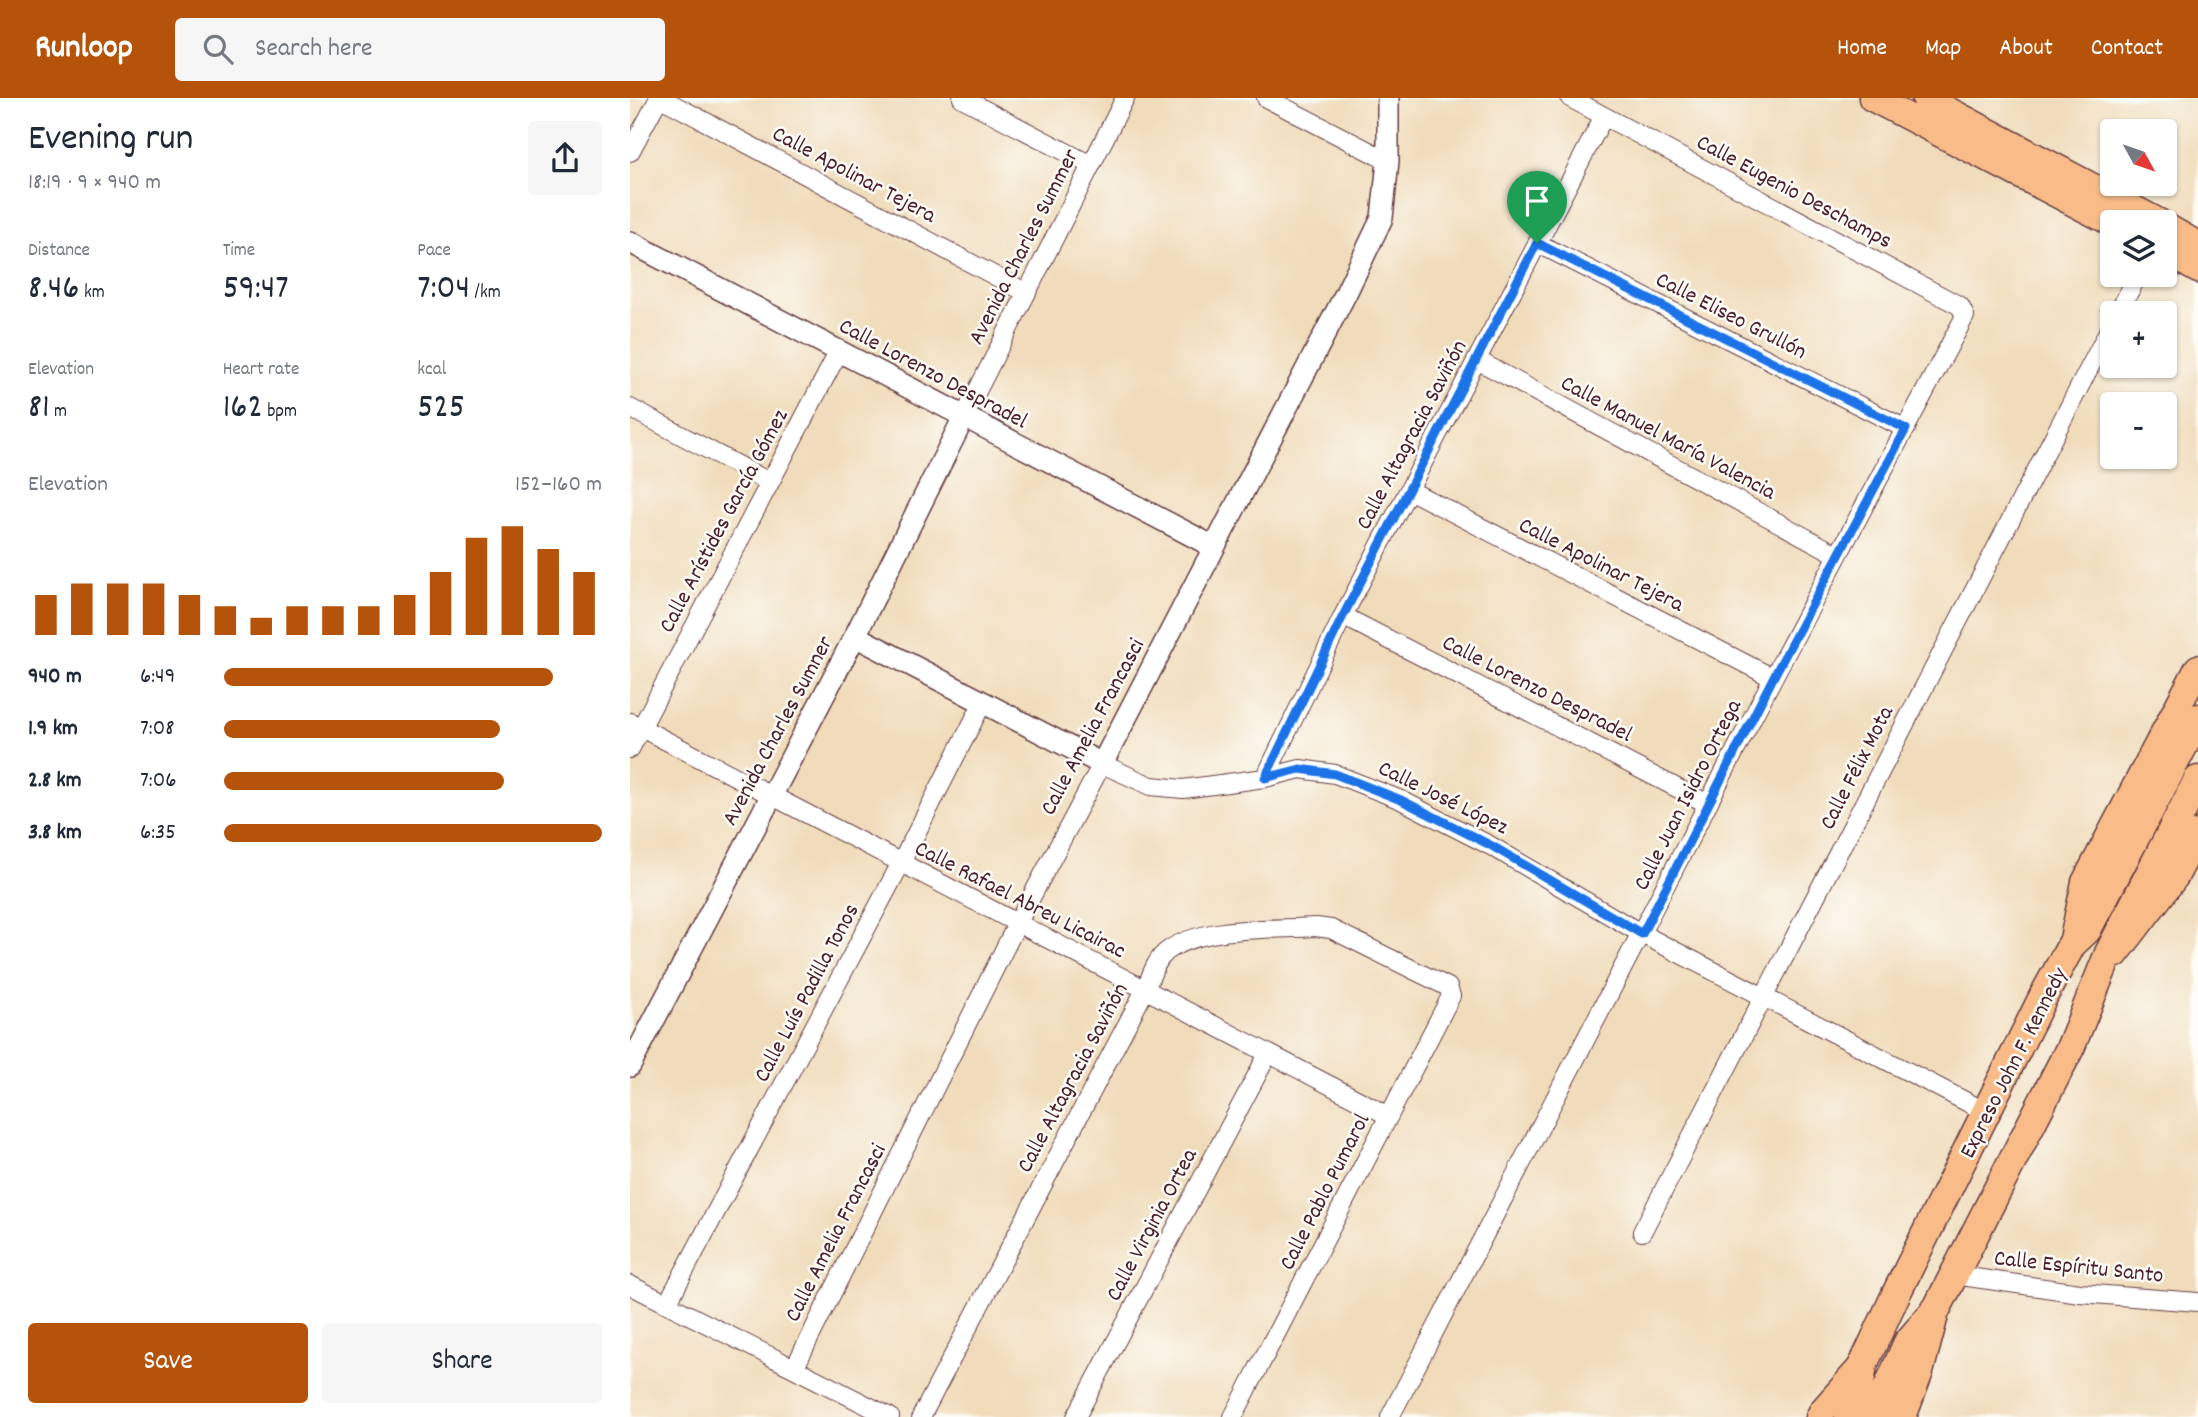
<!DOCTYPE html>
<meta charset="utf-8">
<style>
body{margin:0;font-family:Dekko,sans-serif;background:#f6f6f7;color:#1f2937;height:100vh;display:flex;flex-direction:column;font-size:26px;white-space:nowrap}
*{box-sizing:border-box;margin:0}
p{font-size:23px;color:#747a83}
.icon{flex:none;width:38px;height:38px;fill:none;stroke:currentColor;stroke-width:2;stroke-linecap:round;stroke-linejoin:round}
.map{position:relative;flex:1;overflow:hidden}
.drawer{display:flex;flex-direction:column;background:#fff;width:630px}
.drawer>*{flex:none}
.needle{width:46px;rotate:130deg}
.buttons{position:absolute;left:1470px;top:21px;display:grid;gap:14px}
.buttons a{display:grid;place-items:center;width:77px;height:77px;border-radius:7px;background:#fff;box-shadow:0 2px 5px #0004;font-size:35px}
.pin{position:absolute;display:grid;place-items:center;width:60px;height:60px;color:#fff;margin:-72px -30px;border-radius:50% 50% 50% 0;rotate:-45deg;box-shadow:0 0 7px #0007}
.pin .icon{rotate:45deg}
.round{display:grid;place-items:center;flex:none;width:74px;height:74px;border-radius:7px;background:#f6f6f7}
.headline{display:flex;align-items:center;justify-content:space-between;height:119px;padding:0 28px}
h1{font-size:38px;font-weight:600;line-height:52px}
.figures{display:grid;grid-template-columns:repeat(3,1fr);gap:10px;height:119px;padding:7px 28px}
.figures div{display:grid;align-content:center}
.figures b{font-size:35px;font-weight:600}
.figures small{font-size:19px;font-weight:400}
.figures p{font-size:19px}
.chart{height:196px;padding:14px 28px}
.chart p{display:flex;justify-content:space-between}
.chart svg{width:100%;height:126px;margin-top:7px;stroke:#b45309;stroke-width:6}
.button{display:flex;gap:14px;margin-top:auto;padding:14px 28px}
.button a{flex:1;height:80px;border-radius:7px;background:#b45309;color:#fff;font-size:28px;font-weight:600;line-height:80px;text-align:center}
.button a+a{background:#f6f6f7;color:#1f2937}
ul{padding:0 28px;list-style:none;font-size:23px}
li{display:grid;grid-template-columns:112px 84px 1fr;align-items:center;height:52px}
li i{height:18px;border-radius:9px;background:#b45309}
header{display:flex;align-items:center;gap:42px;box-sizing:border-box;height:98px;padding:0 35px;background:#b45309;color:#fff}
header strong{font-size:33px}
nav{display:flex;gap:38px;margin-inline-start:auto;font-size:24px}
.search{width:490px;height:63px;background:#f6f6f7;display:flex;align-items:center;gap:18px;box-sizing:border-box;padding:0 24px;border-radius:7px;color:#747a83;font-size:26px}
main{display:flex;flex:1;min-height:0}
.map>svg:first-child{display:block}
.lines{fill:none;stroke-linecap:round;stroke-linejoin:round}
.minor-casing{stroke:#633b40;stroke-width:20}
.tertiary-casing{stroke:#633b40;stroke-width:24}
.primary-casing{stroke:#633b40;stroke-width:29}
.trunk-casing{stroke:#633b40;stroke-width:31}
.minor{stroke:#fff;stroke-width:18}
.tertiary{stroke:#fff;stroke-width:21}
.primary{stroke:#f9bc89;stroke-width:26}
.trunk{stroke:#f9bc89;stroke-width:28}
.route-casing{stroke:#fff;stroke-width:14}
.route{stroke:#1a73e8;stroke-width:9}
.labels{text-anchor:middle;stroke-width:5;stroke-linejoin:round;paint-order:stroke}
.street-label{font-size:23px;fill:#4a1f2b;stroke:#fdfcf7}
</style>
<header>
<strong>Runloop</strong>
<div class="search"><svg class="icon" aria-label="search" viewBox="0 0 24 24"><circle cx="10" cy="10" r="6"/><path d="M15 15l6 6"/></svg>Search here</div>
<nav><a>Home</a><a>Map</a><a>About</a><a>Contact</a></nav>
</header>
<main>
<section class="drawer">
<div class="headline"><div><h1>Evening run</h1><p>18:19 · 9 × 940 m</p></div><a class="round"><svg class="icon" aria-label="share" viewBox="0 0 24 24"><path d="M12 15V3M7 8l5-5 5 5M5 13v7h14v-7"/></svg></a></div>
<div class="figures">
<div><p>Distance</p><b>8.46<small> km</small></b></div>
<div><p>Time</p><b>59:47</b></div>
<div><p>Pace</p><b>7:04<small> /km</small></b></div>
</div>
<div class="figures">
<div><p>Elevation</p><b>81<small> m</small></b></div>
<div><p>Heart rate</p><b>162<small> bpm</small></b></div>
<div><p>kcal</p><b>525</b></div>
</div>
<div class="chart"><p><span>Elevation</span>152–160 m</p>
<svg viewBox="0 0 160 44" preserveAspectRatio="none"><path d="M5 44V30M15 44V26M25 44V26M35 44V26M45 44V30M55 44V34M65 44V38M75 44V34M85 44V34M95 44V34M105 44V30M115 44V22M125 44V10M135 44V6M145 44V14M155 44V22"/></svg>
</div>
<ul>
<li><b>940 m</b>6:49<i style="width:87%"></i></li>
<li><b>1.9 km</b>7:08<i style="width:73%"></i></li>
<li><b>2.8 km</b>7:06<i style="width:74%"></i></li>
<li><b>3.8 km</b>6:35<i style="width:100%"></i></li>
</ul>
<div class="button"><a>Save</a><a>Share</a></div>
</section>
<div class="map">
<svg width="1568" height="1319" viewBox="0 0 1568 1319">
<rect width="100%" height="100%" fill="#fdfcf7"/>
<filter id="ink" filterUnits="userSpaceOnUse"><feTurbulence type="fractalNoise" baseFrequency=".0143" numOctaves="2"/><feDisplacementMap in="SourceGraphic" scale="14" xChannelSelector="R" yChannelSelector="G"/><feConvolveMatrix kernelMatrix="1 2 1 2 8 2 1 2 1" color-interpolation-filters="sRGB"/></filter>
<filter id="wash" filterUnits="userSpaceOnUse"><feTurbulence type="fractalNoise" baseFrequency=".00686" numOctaves="4" result="noise"/><feDisplacementMap in="SourceGraphic" scale="28" xChannelSelector="R" yChannelSelector="G"/><feGaussianBlur stdDeviation="1.57" result="paint"/><feColorMatrix in="noise" values="0 0 0 0 0 0 0 0 0 0 0 0 0 0 0 0 0 1.4 0 .05"/><feComposite in="paint" operator="in"/></filter>
<g filter="url(#wash)">
<rect width="100%" height="100%" fill="#f0dbba"/>
</g>
<g filter="url(#ink)">
<g class="lines">
<defs>
<path id="minor" d="M 31,0 L 395,194
M 332,0 L 461,67
M 636,0 L 758,63
M 0,54 L 29,0
M 907,145 L 1276,331
M 1488,215 L 1508,177
M 847,262 L 1208,457
M 0,310 L 139,384
M 334,319 L 495,0
M 779,392 L 1143,580
M 713,518 L 1078,706
M 0,624 L 759,1018
M 0,651 L 209,253
M 635,680 L 713,518 L 974,18
M 1012,1134 L 1482,226
M 1324,1177 L 1450,1195 L 1568,1204
M 0,1187 L 260,1319
M 37,1206 L 271,765 L 353,604
M 165,1269 L 387,826 L 472,666 L 521,688 L 553,691 L 635,680 L 670,671 L 705,676 L 771,702 L 861,748 L 1012,836 L 1356,1014
M 291,1319 L 515,892 C 521,879 525,863 536,854 C 570,827 643,832 686,829 L 701,831 L 818,889 L 821,898 L 603,1319
M 446,1319 L 638,956
M 760,1319 L 1143,580 L 1335,218 L 1330,208 L 940,0"/>
<path id="tertiary" d="M 0,144 L 584,449
M 225,538 L 472,666 L 715,197 L 752,120 L 758,63 L 758,0
M 0,968 L 225,538 L 334,319"/>
<path id="primary" d="M 1242,0 L 1482,125
M 1295,0 L 1529,124
M 1535,128 L 1568,147
M 1535,153 L 1568,172
M 1442,846 L 1455,784 L 1568,570
M 1486,856 L 1545,779 L 1568,735
M 1189,1319 L 1193,1312 L 1233,1267
M 1273,1319 L 1290,1274 L 1307,1210"/>
<path id="trunk" d="M 1219,1319 L 1228,1298 L 1233,1267 L 1267,1194 L 1414,897 L 1442,846 L 1457,832 L 1463,820 L 1568,620
M 1245,1319 L 1278,1244 L 1307,1210 L 1441,948 L 1479,855 L 1568,682"/>
</defs>
<use href="#minor" class="minor-casing"/>
<use href="#tertiary" class="tertiary-casing"/>
<use href="#primary" class="primary-casing"/>
<use href="#trunk" class="trunk-casing"/>
<use href="#minor" class="minor"/>
<use href="#tertiary" class="tertiary"/>
<use href="#primary" class="primary"/>
<use href="#trunk" class="trunk"/>
</g>
</g>
<g class="lines" filter="url(#ink)">
<defs>
<path id="route" d="M 907,145 L 1276,331 L 1143,580 L 1012,836 L 862,748 L 771,702 L 705,676 L 670,671 L 635,680 L 713,518 Z"/>
</defs>
<use href="#route" class="route-casing"/>
<use href="#route" class="route"/>
</g>
<g class="labels">
<g class="street-label">
<text transform="translate(225 75) rotate(28)" y="8">Calle Apolinar Tejera</text>
<text transform="translate(1165 92) rotate(28)" y="8">Calle Eugenio Deschamps</text>
<text transform="translate(392 148) rotate(-63)" y="8">Avenida Charles Summer</text>
<text transform="translate(1102 216) rotate(27)" y="8">Calle Eliseo Grullón</text>
<text transform="translate(304 274) rotate(28)" y="8">Calle Lorenzo Despradel</text>
<text transform="translate(780 336) rotate(-62)" y="8">Calle Altagracia Saviñón</text>
<text transform="translate(1039 338) rotate(28)" y="8">Calle Manuel María Valencia</text>
<text transform="translate(92 422) rotate(-62)" y="8">Calle Arístides García Gómez</text>
<text transform="translate(972 465) rotate(27)" y="8">Calle Apolinar Tejera</text>
<text transform="translate(908 589) rotate(27)" y="8">Calle Lorenzo Despradel</text>
<text transform="translate(461 628) rotate(-62)" y="8">Calle Amelia Francasci</text>
<text transform="translate(146 632) rotate(-62)" y="8">Avenida Charles Sumner</text>
<text transform="translate(1225 669) rotate(-63)" y="8">Calle Félix Mota</text>
<text transform="translate(1056 696) rotate(-63)" y="8">Calle Juan Isidro Ortega</text>
<text transform="translate(814 698) rotate(26)" y="8">Calle José López</text>
<text transform="translate(391 800) rotate(27)" y="8">Calle Rafael Abreu Licairac</text>
<text transform="translate(175 894) rotate(-62)" y="8">Calle Luís Padilla Tonos</text>
<text transform="translate(1382 964) rotate(-63)" y="8">Expreso John F. Kennedy</text>
<text transform="translate(441 979) rotate(-62)" y="8">Calle Altagracia Saviñón</text>
<text transform="translate(693 1093) rotate(-63)" y="8">Calle Pablo Pumarol</text>
<text transform="translate(520 1126) rotate(-62)" y="8">Calle Virginia Ortea</text>
<text transform="translate(204 1134) rotate(-63)" y="8">Calle Amelia Francasci</text>
<text transform="translate(1449 1167) rotate(6)" y="8">Calle Espíritu Santo</text>
</g>
</g>
</svg>
<div class="buttons">
<a><svg class="needle" viewBox="-14 -14 28 28"><path d="M0-13l5 13h-10z" fill="#e53935"/><path d="M0 13l5-13h-10z" fill="#747a83"/></svg></a>
<a><svg class="icon" aria-label="layers" viewBox="0 0 24 24"><path d="M12 4l9 5-9 5-9-5zM3 14l9 5 9-5"/></svg></a>
<a>+</a>
<a>−</a>
</div>
<div class="pin" style="left:907px;top:145px;background:#1e9e55"><svg class="icon" aria-label="arrive" viewBox="0 0 24 24"><path d="M6 21V4h12l-3 4 3 4H6"/></svg></div>
</div>
</main>
